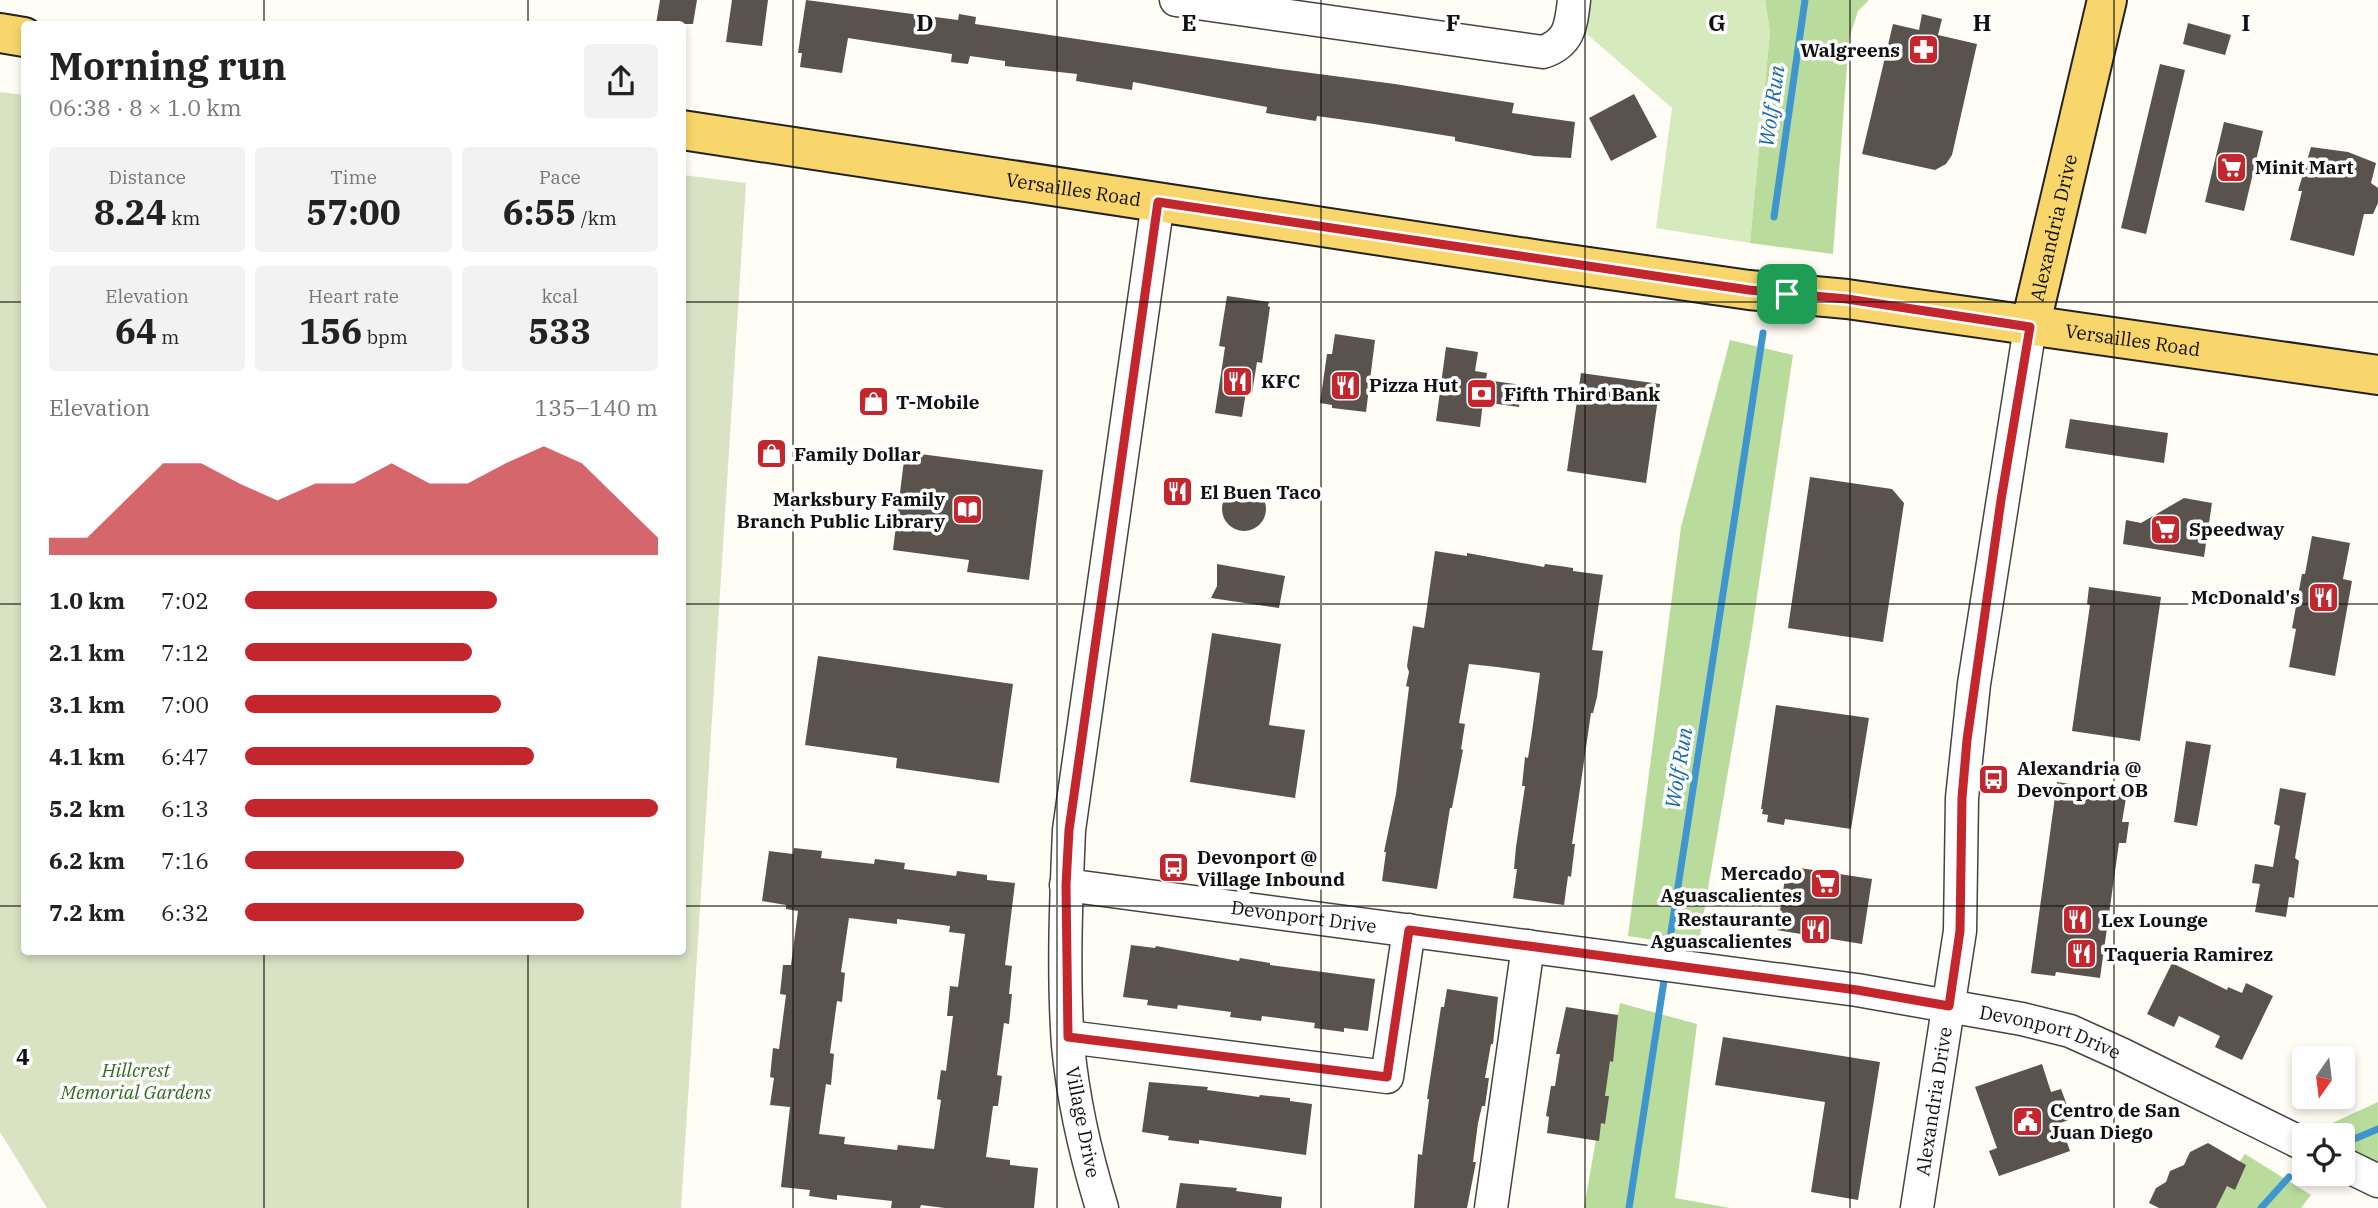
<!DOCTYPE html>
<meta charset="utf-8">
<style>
body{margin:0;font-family:"IBM Plex Serif",serif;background:#f2f2f2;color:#222;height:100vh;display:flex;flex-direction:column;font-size:26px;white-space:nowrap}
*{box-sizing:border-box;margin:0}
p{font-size:23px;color:#767676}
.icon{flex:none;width:38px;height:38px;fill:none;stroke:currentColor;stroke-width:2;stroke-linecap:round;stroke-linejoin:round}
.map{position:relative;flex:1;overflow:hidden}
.sheet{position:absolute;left:21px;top:21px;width:665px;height:934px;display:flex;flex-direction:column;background:#fff;border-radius:7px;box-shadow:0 4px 10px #0003}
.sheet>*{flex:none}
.needle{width:46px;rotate:194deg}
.buttons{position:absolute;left:2292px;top:1046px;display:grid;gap:14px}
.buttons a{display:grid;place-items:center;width:63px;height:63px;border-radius:7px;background:#fff;box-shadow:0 4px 10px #0003;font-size:35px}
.pin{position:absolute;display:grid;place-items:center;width:60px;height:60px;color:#fff;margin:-30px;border-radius:14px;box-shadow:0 4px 10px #0006}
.round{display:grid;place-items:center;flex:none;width:74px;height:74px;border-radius:7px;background:#f2f2f2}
.head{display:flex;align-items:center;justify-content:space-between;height:119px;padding:0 28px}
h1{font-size:38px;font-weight:700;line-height:52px}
.stats{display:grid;grid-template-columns:repeat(3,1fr);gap:10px;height:119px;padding:7px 28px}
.stats div{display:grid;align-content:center;border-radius:7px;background:#f2f2f2;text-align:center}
.stats b{font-size:35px;font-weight:700}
.stats small{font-size:19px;font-weight:400}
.stats p{font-size:19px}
.chart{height:196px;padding:14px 28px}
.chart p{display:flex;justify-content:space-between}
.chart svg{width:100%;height:126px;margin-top:7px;fill:#c4262e;opacity:.7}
ul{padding:0 28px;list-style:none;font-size:23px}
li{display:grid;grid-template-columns:112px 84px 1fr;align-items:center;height:52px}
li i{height:18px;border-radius:9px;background:#c4262e}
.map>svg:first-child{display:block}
.green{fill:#d5ebbd}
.forest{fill:#b9dc9c}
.cemetery{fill:#d9e3c4}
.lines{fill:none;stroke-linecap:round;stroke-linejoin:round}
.stream{stroke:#3f96cf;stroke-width:7}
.building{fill:#5a524d;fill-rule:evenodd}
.minor-casing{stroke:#444;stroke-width:35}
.major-casing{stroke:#222;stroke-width:42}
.minor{stroke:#fff;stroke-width:32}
.major{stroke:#f9d66b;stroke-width:38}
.route-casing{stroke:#fff;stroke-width:14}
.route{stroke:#c4262e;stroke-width:9}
.grid{fill:none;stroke:#111;stroke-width:2;stroke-opacity:0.55}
.labels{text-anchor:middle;stroke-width:7;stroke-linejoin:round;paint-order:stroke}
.poi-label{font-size:19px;font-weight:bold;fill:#111;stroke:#fff;text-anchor:start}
.street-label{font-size:19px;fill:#111;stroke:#fff}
.park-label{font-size:19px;font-style:italic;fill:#2f6b1f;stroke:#fff}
.water-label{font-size:21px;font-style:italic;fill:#1768a6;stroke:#fff}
.grid-label{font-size:23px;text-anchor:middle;font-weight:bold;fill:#111;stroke:#fff;stroke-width:7;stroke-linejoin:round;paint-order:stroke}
</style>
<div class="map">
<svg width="2378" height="1208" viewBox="0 0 2378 1208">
<rect width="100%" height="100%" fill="#fffdf5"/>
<path class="green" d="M 1574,0 L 1765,0 L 1770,32 L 1750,243 L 1656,228 L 1672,108 L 1572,21 Z"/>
<path class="forest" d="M 1765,0 L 1869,0 L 1858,11 L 1849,39 L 1833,254 L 1750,243 L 1770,32 Z
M 1730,340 L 1793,355 L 1750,643 L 1698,947 L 1628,936 L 1681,527 Z
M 1620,1003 L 1697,1024 L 1675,1198 L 1730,1208 L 1584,1208 Z
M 2378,1102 L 2378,1166 L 2343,1145 L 2343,1136 L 2327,1136 L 2317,1130 Z
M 2245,1154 L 2311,1195 L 2301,1208 L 2206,1208 Z"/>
<path class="cemetery" d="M 0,92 L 24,95 L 24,952 L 682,952 L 683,175 L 746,183 L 681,1208 L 47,1208 L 0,1132 Z"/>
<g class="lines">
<path class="stream" d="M 1774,217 L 1805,0
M 1667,958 L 1763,333
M 2354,1139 L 2378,1129
M 1629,1208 L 1665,974
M 2261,1208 L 2289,1177"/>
</g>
<path class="building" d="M 660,0 L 697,0 L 693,24 L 656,24 Z
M 732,0 L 768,0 L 762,46 L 726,42 Z
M 806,0 L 958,20 L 959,14 L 976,17 L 975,24 L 1273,68 L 1395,84 L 1514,103 L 1512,113 L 1575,122 L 1571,158 L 1534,156 L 1455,141 L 1455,137 L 1374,124 L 1317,116 L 1316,121 L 1266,113 L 1267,107 L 1133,82 L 1132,90 L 1076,81 L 1077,74 L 1005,66 L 1005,61 L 970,56 L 968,64 L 951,62 L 952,54 L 848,38 L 842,73 L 800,67 L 802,53 L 798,53 Z
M 1922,14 L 1942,19 L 1938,35 L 1977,44 L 1952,155 L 1946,164 L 1935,170 L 1862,154 L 1893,24 L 1919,30 Z
M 2188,23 L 2231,35 L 2225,55 L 2183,44 Z
M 2160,64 L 2185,70 L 2146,234 L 2121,228 Z
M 1634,94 L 1657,137 L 1611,161 L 1589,118 Z
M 2224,122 L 2263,131 L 2244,211 L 2205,202 Z
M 2311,147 L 2348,152 L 2376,163 L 2371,183 L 2378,188 L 2378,203 L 2373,214 L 2364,214 L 2354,256 L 2290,240 L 2302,191 L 2298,191 Z
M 1227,296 L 1269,302 L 1268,306 L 1270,307 L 1262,363 L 1257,362 L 1252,393 L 1246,392 L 1242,417 L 1215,413 L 1225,347 L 1219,346 Z
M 1335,334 L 1375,340 L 1366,412 L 1332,408 L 1332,405 L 1320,403 L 1327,354 L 1332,354 Z
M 1446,347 L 1478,352 L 1475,371 L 1487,373 L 1486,380 L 1522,385 L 1519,407 L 1483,402 L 1480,427 L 1436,421 Z
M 1581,373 L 1660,384 L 1646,483 L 1567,471 Z
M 2070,419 L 2168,433 L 2164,463 L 2065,448 Z
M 905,452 L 1043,470 L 1029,580 L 967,572 L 969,560 L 893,550 Z
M 1810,477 L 1892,489 L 1904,503 L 1883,642 L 1788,628 Z
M1222 509a22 22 0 1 1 44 0a22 22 0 1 1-44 0Z
M 2184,498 L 2212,503 L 2204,557 L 2123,544 L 2126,520 L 2141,523 Z
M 2312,536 L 2350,543 L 2343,579 L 2352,581 L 2335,676 L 2289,667 L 2296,629 L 2292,628 L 2302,574 L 2305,574 Z
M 1435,551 L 1467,556 L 1467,553 L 1544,567 L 1545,564 L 1560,566 L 1573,568 L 1573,571 L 1603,575 L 1592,650 L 1603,651 L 1597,697 L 1593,713 L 1591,713 L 1572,844 L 1575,844 L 1571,877 L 1568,876 L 1564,905 L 1513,898 L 1517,869 L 1514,869 L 1516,847 L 1525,786 L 1522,786 L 1525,757 L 1528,758 L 1532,732 L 1540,673 L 1497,667 L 1469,664 L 1459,723 L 1465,724 L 1461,749 L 1463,750 L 1452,808 L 1450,808 L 1437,889 L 1382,881 L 1386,852 L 1384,852 L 1396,794 L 1409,687 L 1406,686 L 1409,672 L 1407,666 L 1413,626 L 1424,628 Z
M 1217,564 L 1285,576 L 1279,608 L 1211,598 L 1217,586 Z
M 2089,587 L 2161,597 L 2140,741 L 2072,731 L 2090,605 L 2087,604 Z
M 1212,633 L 1281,644 L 1269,725 L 1305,730 L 1295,798 L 1190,782 Z
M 818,656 L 1013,684 L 999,783 L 896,768 L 897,758 L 805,745 Z
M 1776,705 L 1869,718 L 1851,829 L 1785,819 L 1784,825 L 1767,822 L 1768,815 L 1762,814 L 1763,809 L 1761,809 Z
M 2186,741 L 2211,745 L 2197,826 L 2174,822 Z
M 2057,782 L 2127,792 L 2122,822 L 2129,822 L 2126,843 L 2119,843 L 2100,978 L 2056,972 L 2055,976 L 2031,973 Z
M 2280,788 L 2306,793 L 2295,858 L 2299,861 L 2294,898 L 2289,897 L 2286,917 L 2255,912 L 2260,884 L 2252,883 L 2255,864 L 2273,867 L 2280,826 L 2274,824 Z
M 794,848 L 822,851 L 821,858 L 874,864 L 875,859 L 905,863 L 904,869 L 956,876 L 957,871 L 987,875 L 987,880 L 1015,883 L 1005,965 L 1012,966 L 1009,994 L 1012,994 L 1009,1024 L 1004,1023 L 997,1075 L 1002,1076 L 998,1106 L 993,1106 L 986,1157 L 1010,1160 L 1010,1165 L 1038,1168 L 1034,1208 L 945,1208 L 921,1205 L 920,1208 L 891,1208 L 892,1201 L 837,1195 L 837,1200 L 809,1196 L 810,1190 L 781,1187 L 790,1107 L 770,1105 L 774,1078 L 770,1077 L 773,1048 L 779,1049 L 786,995 L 780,994 L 783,965 L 791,965 L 798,911 L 786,909 L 786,905 L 762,901 L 769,851 L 793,854 ZM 849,918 L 897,924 L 897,919 L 950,926 L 949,932 L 965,934 L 958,987 L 950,986 L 947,1016 L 953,1016 L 946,1071 L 941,1070 L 937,1099 L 941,1100 L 934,1149 L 898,1145 L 897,1150 L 844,1144 L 845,1137 L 819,1134 L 826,1084 L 831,1085 L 834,1054 L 830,1053 L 837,1001 L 842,1002 L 845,973 L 841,972 Z
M 1787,866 L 1872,879 L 1862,944 L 1777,930 Z
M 1131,945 L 1155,948 L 1156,946 L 1239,961 L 1240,958 L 1270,963 L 1270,965 L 1375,979 L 1368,1031 L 1344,1028 L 1344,1032 L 1314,1028 L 1315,1023 L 1262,1016 L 1261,1021 L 1230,1017 L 1231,1012 L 1178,1005 L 1177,1009 L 1147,1005 L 1148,1000 L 1123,997 Z
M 2172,963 L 2227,990 L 2228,987 L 2242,993 L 2246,983 L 2273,996 L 2242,1060 L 2215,1047 L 2220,1036 L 2179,1016 L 2174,1027 L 2147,1014 Z
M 1447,989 L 1498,997 L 1493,1044 L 1491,1044 L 1485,1078 L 1489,1078 L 1485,1106 L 1482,1106 L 1478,1123 L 1473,1162 L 1476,1162 L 1467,1208 L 1414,1208 L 1418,1154 L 1422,1155 L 1429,1099 L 1427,1099 L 1441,1007 L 1444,1007 Z
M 1566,1007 L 1618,1015 L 1613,1062 L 1610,1061 L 1605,1096 L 1609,1096 L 1605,1124 L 1601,1123 L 1599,1141 L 1547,1133 L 1549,1117 L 1546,1116 L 1551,1086 L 1555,1086 L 1560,1054 L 1556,1054 Z
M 1723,1037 L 1880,1062 L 1858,1200 L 1811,1192 L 1825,1102 L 1715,1085 Z
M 2042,1064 L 2051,1092 L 2061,1089 L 2072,1119 L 2060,1123 L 2070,1151 L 1999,1176 L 1989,1151 L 1997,1148 L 1975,1087 Z
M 1149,1082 L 1208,1087 L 1207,1090 L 1259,1097 L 1260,1095 L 1290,1098 L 1290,1101 L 1312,1104 L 1306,1155 L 1199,1140 L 1199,1144 L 1168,1140 L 1169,1136 L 1142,1132 Z
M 2208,1143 L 2246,1165 L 2235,1190 L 2227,1186 L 2216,1208 L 2159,1208 L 2149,1203 L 2156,1188 L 2166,1182 L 2170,1171 L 2184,1165 L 2190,1152 Z
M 1180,1183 L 1237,1188 L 1236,1191 L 1282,1197 L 1281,1208 L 1176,1208 Z"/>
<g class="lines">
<defs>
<g id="minor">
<path d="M 1176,0 L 1543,52 C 1570,43 1571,25 1574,0"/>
<path id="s1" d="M 1066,885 L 1857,990 L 2022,1019 L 2070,1031 L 2121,1054 L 2305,1145"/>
<path d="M 1068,1037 L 1387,1077 L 1409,930"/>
<path d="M 2343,1164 L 2378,1181"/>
<path d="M 1102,1208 C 1086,1156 1073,1100 1068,1045 C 1063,974 1066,901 1069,830 L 1158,202"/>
<path d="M 1491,1208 L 1528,946"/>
<path id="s2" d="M 1917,1208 L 1960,931 L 1962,798 L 1974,684 L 2030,327"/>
</g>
<g id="major">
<path d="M 0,33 L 24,37"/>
<path id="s3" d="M 682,130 L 1540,260 L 1749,290 L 1847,299 L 2378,375"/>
<path id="s4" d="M 2030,327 L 2107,0"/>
</g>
</defs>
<use href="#minor" class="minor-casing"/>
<use href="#major" class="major-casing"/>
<use href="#minor" class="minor"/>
<use href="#major" class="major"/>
</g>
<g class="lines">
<defs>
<path id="route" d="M 1158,202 L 1749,290 L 1847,299 L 2030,327 L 2001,500 L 1967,740 L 1962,798 L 1960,931 L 1949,1006 L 1857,990 L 1409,930 L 1387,1077 L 1068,1037 L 1066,885 L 1069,830 Z"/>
</defs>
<use href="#route" class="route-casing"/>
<use href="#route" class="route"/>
</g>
<path class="grid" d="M 264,0 L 264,24M 528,0 L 528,24M 793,0 L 793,1208M 1057,0 L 1057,1208M 1321,0 L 1321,1208M 1585,0 L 1585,1208M 1850,0 L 1850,1208M 2114,0 L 2114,1208M 0,302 L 24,302M 682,302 L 2378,302M 0,604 L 24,604M 682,604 L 2378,604M 0,906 L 24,906M 682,906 L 2378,906M 264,952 L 264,1208M 528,952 L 528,1208"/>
<defs>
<symbol id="pharmacy-square" viewBox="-11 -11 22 22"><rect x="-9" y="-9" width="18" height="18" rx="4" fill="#c4262e" stroke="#fff"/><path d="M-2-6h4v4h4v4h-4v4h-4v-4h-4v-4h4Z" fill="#fff"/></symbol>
<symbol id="supermarket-square" viewBox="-11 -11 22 22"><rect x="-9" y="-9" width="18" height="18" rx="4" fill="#c4262e" stroke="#fff"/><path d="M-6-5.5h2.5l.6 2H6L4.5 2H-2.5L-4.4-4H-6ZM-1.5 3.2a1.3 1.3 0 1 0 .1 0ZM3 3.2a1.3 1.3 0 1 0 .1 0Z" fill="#fff"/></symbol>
<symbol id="restaurant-square" viewBox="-11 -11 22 22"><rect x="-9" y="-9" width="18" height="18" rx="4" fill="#c4262e" stroke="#fff"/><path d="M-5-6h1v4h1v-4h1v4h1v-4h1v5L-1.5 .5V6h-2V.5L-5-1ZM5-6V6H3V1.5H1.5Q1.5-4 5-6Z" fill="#fff"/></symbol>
<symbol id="bank-square" viewBox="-11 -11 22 22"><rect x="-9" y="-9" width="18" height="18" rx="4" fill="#c4262e" stroke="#fff"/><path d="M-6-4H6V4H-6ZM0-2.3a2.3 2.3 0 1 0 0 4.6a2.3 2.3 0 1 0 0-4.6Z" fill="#fff"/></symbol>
<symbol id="shop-square" viewBox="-11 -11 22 22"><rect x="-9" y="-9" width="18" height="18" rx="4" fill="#c4262e" stroke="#fff"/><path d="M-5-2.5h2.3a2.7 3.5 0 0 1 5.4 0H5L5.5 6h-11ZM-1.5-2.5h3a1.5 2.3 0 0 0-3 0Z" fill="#fff"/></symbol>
<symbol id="library-square" viewBox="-11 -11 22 22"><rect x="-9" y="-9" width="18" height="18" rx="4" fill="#c4262e" stroke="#fff"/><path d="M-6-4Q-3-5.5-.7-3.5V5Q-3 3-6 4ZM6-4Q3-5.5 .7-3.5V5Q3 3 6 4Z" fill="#fff"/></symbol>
<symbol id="bus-square" viewBox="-11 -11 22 22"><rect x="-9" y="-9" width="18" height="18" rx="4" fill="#c4262e" stroke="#fff"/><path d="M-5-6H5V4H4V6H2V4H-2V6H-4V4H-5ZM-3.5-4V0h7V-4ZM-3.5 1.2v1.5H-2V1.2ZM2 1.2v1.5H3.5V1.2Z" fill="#fff"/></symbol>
<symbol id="civic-square" viewBox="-11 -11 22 22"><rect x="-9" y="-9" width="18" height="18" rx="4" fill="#c4262e" stroke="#fff"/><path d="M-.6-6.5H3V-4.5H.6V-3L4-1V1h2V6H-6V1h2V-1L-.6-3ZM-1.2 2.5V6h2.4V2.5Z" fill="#fff"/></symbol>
</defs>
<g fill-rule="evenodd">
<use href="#pharmacy-square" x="1906" y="32" width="35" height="35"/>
<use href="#supermarket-square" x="2214" y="150" width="35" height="35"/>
<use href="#restaurant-square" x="1220" y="364" width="35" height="35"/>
<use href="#restaurant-square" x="1328" y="368" width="35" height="35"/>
<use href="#bank-square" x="1464" y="376" width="35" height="35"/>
<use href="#shop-square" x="856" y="384" width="35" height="35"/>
<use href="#shop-square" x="754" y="436" width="35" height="35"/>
<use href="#restaurant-square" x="1160" y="474" width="35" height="35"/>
<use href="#library-square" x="950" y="492" width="35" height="35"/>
<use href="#supermarket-square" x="2148" y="512" width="35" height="35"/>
<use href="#restaurant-square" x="2306" y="580" width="35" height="35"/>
<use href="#bus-square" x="1976" y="762" width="35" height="35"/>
<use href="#bus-square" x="1156" y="850" width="35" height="35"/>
<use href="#supermarket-square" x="1808" y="866" width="35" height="35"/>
<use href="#restaurant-square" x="2060" y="902" width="35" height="35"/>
<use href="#restaurant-square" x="1798" y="912" width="35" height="35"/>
<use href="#restaurant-square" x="2064" y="936" width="35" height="35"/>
<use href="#civic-square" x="2010" y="1104" width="35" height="35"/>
</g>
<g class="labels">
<g class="poi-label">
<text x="1900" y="57" text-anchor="end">Walgreens</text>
<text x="2255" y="174">Minit Mart</text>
<text x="1261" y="388">KFC</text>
<text x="1369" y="392">Pizza Hut</text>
<text x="1504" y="401">Fifth Third Bank</text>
<text x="896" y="409">T-Mobile</text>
<text x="794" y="461">Family Dollar</text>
<text x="1200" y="499">El Buen Taco</text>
<text x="945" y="506" text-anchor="end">Marksbury Family<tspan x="945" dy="22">Branch Public Library</tspan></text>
<text x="2189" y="536">Speedway</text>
<text x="2300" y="604" text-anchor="end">McDonald's</text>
<text x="2017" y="775">Alexandria @<tspan x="2017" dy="22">Devonport OB</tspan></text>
<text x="1197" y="864">Devonport @<tspan x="1197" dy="22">Village Inbound</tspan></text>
<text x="1802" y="880" text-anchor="end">Mercado<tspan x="1802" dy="22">Aguascalientes</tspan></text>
<text x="1792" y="926" text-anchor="end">Restaurante<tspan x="1792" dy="22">Aguascalientes</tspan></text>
<text x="2101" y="927">Lex Lounge</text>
<text x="2104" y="961">Taqueria Ramirez</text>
<text x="2050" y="1117">Centro de San<tspan x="2050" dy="22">Juan Diego</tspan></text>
</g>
<g class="street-label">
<text dy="7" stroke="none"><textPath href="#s3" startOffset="396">Versailles Road</textPath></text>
<text dy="7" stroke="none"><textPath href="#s4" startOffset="102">Alexandria Drive</textPath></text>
<text dy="7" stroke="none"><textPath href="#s3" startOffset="1466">Versailles Road</textPath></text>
<text dy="7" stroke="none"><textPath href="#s1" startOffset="240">Devonport Drive</textPath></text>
<text dy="7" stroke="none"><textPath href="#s1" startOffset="996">Devonport Drive</textPath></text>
<text dy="7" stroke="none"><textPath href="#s2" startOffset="108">Alexandria Drive</textPath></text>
<text transform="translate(1083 1122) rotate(79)" y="7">Village Drive</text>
</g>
<g class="park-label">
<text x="136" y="1077">Hillcrest<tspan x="136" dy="22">Memorial Gardens</tspan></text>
</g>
<g class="water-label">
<text transform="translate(1772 106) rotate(-82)" y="7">Wolf Run</text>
<text transform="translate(1679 768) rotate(-81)" y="7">Wolf Run</text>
</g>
</g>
<g class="grid-label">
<text x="925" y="31">D</text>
<text x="1189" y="31">E</text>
<text x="1453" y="31">F</text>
<text x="1717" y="31">G</text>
<text x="1982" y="31">H</text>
<text x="2246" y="31">I</text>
<text x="23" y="1065">4</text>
</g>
</svg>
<div class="buttons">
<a><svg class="needle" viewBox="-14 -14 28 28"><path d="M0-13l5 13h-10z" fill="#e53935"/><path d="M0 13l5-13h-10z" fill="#767676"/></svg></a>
<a><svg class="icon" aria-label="locate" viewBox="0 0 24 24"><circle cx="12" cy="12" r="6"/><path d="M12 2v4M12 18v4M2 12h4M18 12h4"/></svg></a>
</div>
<div class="pin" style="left:1787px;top:294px;background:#1e9e55"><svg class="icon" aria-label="arrive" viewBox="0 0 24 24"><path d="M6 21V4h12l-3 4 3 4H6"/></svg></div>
<section class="sheet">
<div class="head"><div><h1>Morning run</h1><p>06:38 · 8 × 1.0 km</p></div><a class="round"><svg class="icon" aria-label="share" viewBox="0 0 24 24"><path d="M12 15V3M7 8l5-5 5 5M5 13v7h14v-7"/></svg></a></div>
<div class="stats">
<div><p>Distance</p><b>8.24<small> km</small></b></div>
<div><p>Time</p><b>57:00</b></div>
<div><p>Pace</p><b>6:55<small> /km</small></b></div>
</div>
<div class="stats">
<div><p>Elevation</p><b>64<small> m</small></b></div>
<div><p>Heart rate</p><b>156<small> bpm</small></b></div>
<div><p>kcal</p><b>533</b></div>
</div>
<div class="chart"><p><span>Elevation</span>135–140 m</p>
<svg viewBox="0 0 160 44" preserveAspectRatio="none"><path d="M0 44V38L10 38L20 25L30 12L40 12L50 19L60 25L70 19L80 19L90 12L100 19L110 19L120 12L130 6L140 12L150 25L160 38V44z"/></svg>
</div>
<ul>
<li><b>1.0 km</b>7:02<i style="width:61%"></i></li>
<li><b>2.1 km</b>7:12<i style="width:55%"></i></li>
<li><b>3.1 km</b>7:00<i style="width:62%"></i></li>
<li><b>4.1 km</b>6:47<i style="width:70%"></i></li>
<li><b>5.2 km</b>6:13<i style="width:100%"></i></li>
<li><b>6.2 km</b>7:16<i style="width:53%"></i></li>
<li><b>7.2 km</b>6:32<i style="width:82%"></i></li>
</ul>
</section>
</div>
